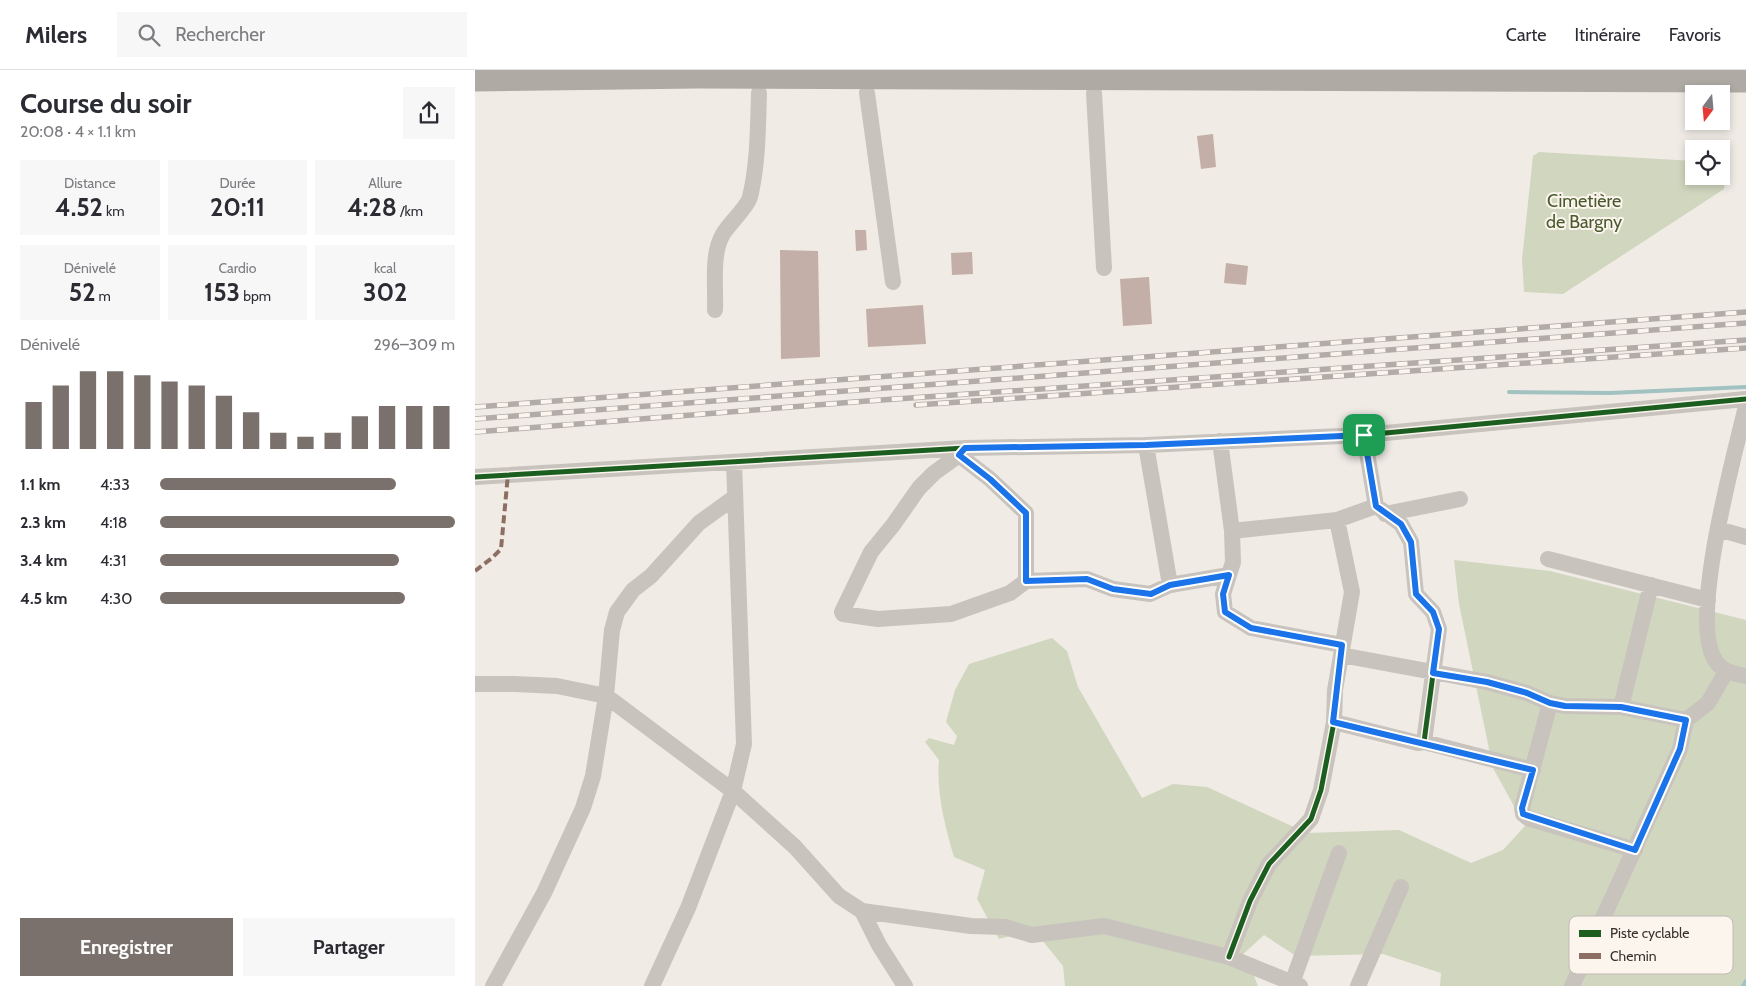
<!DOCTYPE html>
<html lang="fr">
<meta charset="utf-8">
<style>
body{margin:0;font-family:Cabin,sans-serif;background:#f7f7f7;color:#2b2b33;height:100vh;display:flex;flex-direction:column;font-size:19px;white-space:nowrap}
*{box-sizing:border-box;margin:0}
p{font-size:16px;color:#7c7c81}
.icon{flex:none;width:28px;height:28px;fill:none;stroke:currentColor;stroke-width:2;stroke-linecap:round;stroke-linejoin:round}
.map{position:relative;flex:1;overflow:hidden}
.drawer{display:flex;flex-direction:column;background:#fff;width:475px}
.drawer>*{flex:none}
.needle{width:32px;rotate:196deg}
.buttons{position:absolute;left:1210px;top:15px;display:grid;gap:10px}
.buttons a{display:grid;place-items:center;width:45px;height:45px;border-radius:0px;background:#fff;box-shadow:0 2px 8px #0003;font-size:25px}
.pin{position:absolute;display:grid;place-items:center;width:42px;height:42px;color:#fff;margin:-21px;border-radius:10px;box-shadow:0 2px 8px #0006}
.round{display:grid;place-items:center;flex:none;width:52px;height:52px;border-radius:0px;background:#f7f7f7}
.summary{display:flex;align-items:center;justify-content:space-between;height:85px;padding:0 20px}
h1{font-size:28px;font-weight:700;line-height:38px}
.metrics{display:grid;grid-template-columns:repeat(3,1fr);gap:8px;height:85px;padding:5px 20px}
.metrics div{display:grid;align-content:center;border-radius:0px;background:#f7f7f7;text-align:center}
.metrics b{font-size:25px;font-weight:700}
.metrics small{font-size:14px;font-weight:400}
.metrics p{font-size:14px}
.chart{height:140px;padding:10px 20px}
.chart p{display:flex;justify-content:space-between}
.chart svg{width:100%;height:90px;margin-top:5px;stroke:#7a716c;stroke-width:6}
.action{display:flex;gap:10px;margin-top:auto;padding:10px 20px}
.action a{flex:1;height:58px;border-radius:0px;background:#7a716c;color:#fff;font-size:20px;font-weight:700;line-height:58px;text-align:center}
.action a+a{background:#f7f7f7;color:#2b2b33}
ul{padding:0 20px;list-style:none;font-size:16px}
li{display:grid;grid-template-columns:80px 60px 1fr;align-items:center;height:38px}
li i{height:12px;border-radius:6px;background:#7a716c}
header{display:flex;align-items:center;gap:30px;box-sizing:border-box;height:70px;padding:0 25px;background:#fff;border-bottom:1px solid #e1e1e2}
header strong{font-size:24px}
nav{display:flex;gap:28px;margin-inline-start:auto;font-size:18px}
.search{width:350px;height:45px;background:#f7f7f7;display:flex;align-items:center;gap:12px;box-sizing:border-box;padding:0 18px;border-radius:0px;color:#7c7c81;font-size:19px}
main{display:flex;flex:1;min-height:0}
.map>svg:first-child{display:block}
.green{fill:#d1d6bf}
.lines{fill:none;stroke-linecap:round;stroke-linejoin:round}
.stream{stroke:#a1c2c1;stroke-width:4}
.building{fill:#c3afa7}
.minor{stroke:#c9c3be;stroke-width:16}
.highway{stroke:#afaaa4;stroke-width:25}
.rail-casing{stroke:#b1aca8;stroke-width:5.5}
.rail{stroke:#fbf5ee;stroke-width:4;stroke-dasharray:11;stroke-linecap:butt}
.quiet{stroke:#8d6e63;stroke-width:4;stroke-dasharray:8 4;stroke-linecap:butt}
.cycleway-casing{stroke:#fbf5ee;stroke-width:8}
.cycleway{stroke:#1b5e20;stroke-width:5}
.route-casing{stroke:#fff;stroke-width:10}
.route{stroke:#1a73e8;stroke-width:6}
.labels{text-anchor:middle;stroke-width:4;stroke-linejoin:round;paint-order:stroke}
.park-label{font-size:18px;fill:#4a5a2e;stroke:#fbf5ee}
.key{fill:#fbf5ee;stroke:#c1bab4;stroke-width:1}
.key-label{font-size:14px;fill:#3b302b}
</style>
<header>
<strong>Milers</strong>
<div class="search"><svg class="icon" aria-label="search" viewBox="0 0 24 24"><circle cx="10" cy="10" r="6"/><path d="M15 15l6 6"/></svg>Rechercher</div>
<nav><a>Carte</a><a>Itinéraire</a><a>Favoris</a></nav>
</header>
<main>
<section class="drawer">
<div class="summary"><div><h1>Course du soir</h1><p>20:08 · 4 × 1.1 km</p></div><a class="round"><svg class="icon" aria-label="share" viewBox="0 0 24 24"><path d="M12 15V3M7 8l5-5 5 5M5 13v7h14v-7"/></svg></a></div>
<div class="metrics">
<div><p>Distance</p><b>4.52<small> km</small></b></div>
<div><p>Durée</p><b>20:11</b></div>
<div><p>Allure</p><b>4:28<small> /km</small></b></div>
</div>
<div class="metrics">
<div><p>Dénivelé</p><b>52<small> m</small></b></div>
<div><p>Cardio</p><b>153<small> bpm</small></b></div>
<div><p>kcal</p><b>302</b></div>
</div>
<div class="chart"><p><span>Dénivelé</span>296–309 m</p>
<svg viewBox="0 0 160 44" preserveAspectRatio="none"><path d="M5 44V21M15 44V13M25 44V6M35 44V6M45 44V8M55 44V11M65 44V13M75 44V18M85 44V26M95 44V36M105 44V38M115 44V36M125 44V28M135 44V23M145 44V23M155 44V23"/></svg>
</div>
<ul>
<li><b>1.1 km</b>4:33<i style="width:80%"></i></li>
<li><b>2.3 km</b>4:18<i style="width:100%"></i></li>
<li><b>3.4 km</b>4:31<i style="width:81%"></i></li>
<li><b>4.5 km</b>4:30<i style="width:83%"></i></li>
</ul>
<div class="action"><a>Enregistrer</a><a>Partager</a></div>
</section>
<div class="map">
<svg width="1271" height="916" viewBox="0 0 1271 916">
<rect width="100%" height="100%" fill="#f0ebe5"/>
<path class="green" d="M 1064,82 L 1219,91 L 1219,106 L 1246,106 L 1246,93 L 1250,93 L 1249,119 L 1088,224 L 1049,222 L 1047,189 L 1058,86 Z
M 979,490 L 1075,501 L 1271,550 L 1271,916 L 965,916 L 966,903 L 908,884 L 821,886 L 789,865 L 765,887 L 779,906 L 783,916 L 590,916 L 588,896 L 559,860 L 524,869 L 502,829 L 510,800 L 479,787 C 470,757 461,721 464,690 L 450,672 L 454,668 L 479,675 L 482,666 L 471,652 L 480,620 L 494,594 L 577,568 L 592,581 L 603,617 L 667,728 L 698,714 L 732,717 L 832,763 L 924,760 L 996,793 L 1028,780 L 1050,756 L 1018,698 L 984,534 Z"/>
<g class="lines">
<path class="stream" d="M 1034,322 L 1135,323 L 1271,317
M 1268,916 L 1271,911"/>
</g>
<path class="building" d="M 738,64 L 741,97 L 726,99 L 722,66 Z
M 380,160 L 391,160 L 392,180 L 381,181 Z
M 305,180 L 343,181 L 345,287 L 306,289 Z
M 497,182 L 498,204 L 477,205 L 476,183 Z
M 751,193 L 773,196 L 771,215 L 749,213 Z
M 674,207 L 677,254 L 648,256 L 645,209 Z
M 448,235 L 451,274 L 393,277 L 391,239 Z"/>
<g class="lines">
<path class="minor" d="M 392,23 L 418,212
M 619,23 L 629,198
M 240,240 C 241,217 236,184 248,164 C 255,152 272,138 275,127 C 283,94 283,57 284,23
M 1271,336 C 1259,387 1215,545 1239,588 C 1246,602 1257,603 1271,606
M 745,371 L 757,461 L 862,450 L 901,436
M 671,375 L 695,515
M 490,378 L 484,385 L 459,403 L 444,418 L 418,455 L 396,482 L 367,542 L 368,544 L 403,549 L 476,544 L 535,523 L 551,511 L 612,509 L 638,519 L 675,524 L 695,515 L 754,505
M 484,385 L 515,409 L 551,443 L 551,511
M 0,407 L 490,378 L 671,375 L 889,365 L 1271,329
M 910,444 L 985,429
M 1243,459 L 1271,467
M 757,461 L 758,492 L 748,524 L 750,542 L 776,558 L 867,575
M 1073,489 L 1233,530
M 866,585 L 1012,612 L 1052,623 L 1075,633 L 1090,636 L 1146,637 L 1211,650 L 1233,633 L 1251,602
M 0,614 L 40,614 L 82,616 L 131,626 L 258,721 L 320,777 L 364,826 L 387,841 L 404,875 L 430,916
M 1075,633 L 1047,738 L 1048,744 L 1053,748 L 1160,780
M 1146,637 L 1176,515
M 859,652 L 860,620 L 877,522 L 862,450
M 949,672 L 1058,700
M 387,841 L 496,856 L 530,857 L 557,865 L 629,856 L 754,887 L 825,916
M 754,887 L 775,831 L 794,794 L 836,749 L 846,720 L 859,652 L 943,673 L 949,672 L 964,559 L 958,542 L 941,524 L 936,472 L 926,454 L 901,436 L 889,365
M 817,913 L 864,783
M 18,916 L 69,823 L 108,738 L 118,706 L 131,626 L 137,560 L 142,542 L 158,520 L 176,506 L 224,453 L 260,427
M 177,916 L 213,838 L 258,721 L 269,674 L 259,392
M 883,916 L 926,817
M 1097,916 L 1205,679 L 1211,650"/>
<path class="highway" d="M 0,9 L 222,6 L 1271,10"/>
<defs>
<path id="rail" d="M 441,335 L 1271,278
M 0,337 L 1271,242
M 0,349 L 1271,253
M 0,362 L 392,331 L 1271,270"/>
</defs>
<use href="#rail" class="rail-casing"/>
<use href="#rail" class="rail"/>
<path class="quiet" d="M 0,501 L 17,488 L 26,479 L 33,404"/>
<defs>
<path id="cycleway" d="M 0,407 L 490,378 L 671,375 L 889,365 L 1271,329
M 754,887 L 775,831 L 794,794 L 836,749 L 846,720 L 859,652 L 943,673 L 949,672 L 964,559 L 958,542 L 941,524 L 936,472 L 926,454 L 901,436 L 889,365"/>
</defs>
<use href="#cycleway" class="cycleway-casing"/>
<use href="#cycleway" class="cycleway"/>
</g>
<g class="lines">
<defs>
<path id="route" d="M 889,365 L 901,436 L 926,454 L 936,472 L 941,524 L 958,542 L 964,559 L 958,603 L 1012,612 L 1052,623 L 1075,633 L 1090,636 L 1146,637 L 1211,650 L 1205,679 L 1160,780 L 1048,744 L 1047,738 L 1058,700 L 858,652 L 867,575 L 776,558 L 750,542 L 748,524 L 754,505 L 695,515 L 676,524 L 638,519 L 612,509 L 551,511 L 551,443 L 515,409 L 484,385 L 490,378 L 671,375 Z"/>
</defs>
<use href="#route" class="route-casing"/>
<use href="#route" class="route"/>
</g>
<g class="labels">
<g class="park-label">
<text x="1109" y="137">Cimetière<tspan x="1109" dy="21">de Bargny</tspan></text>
</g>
</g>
<rect x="1094" y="846" width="164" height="58" rx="8" class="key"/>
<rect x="1104" y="860" width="22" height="7" fill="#1b5e20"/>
<rect x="1104" y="883" width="22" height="6" fill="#8d6e63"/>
<g class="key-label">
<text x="1135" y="868">Piste cyclable</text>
<text x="1135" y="891">Chemin</text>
</g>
</svg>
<div class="buttons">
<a><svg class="needle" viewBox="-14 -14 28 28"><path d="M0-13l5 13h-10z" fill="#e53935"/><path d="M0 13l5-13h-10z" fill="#7c7c81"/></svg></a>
<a><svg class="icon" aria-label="locate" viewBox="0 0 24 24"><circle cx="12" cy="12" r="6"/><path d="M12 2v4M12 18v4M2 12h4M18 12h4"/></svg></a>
</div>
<div class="pin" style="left:889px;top:365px;background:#1e9e55"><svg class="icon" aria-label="arrive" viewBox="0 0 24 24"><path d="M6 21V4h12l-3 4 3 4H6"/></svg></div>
</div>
</main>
